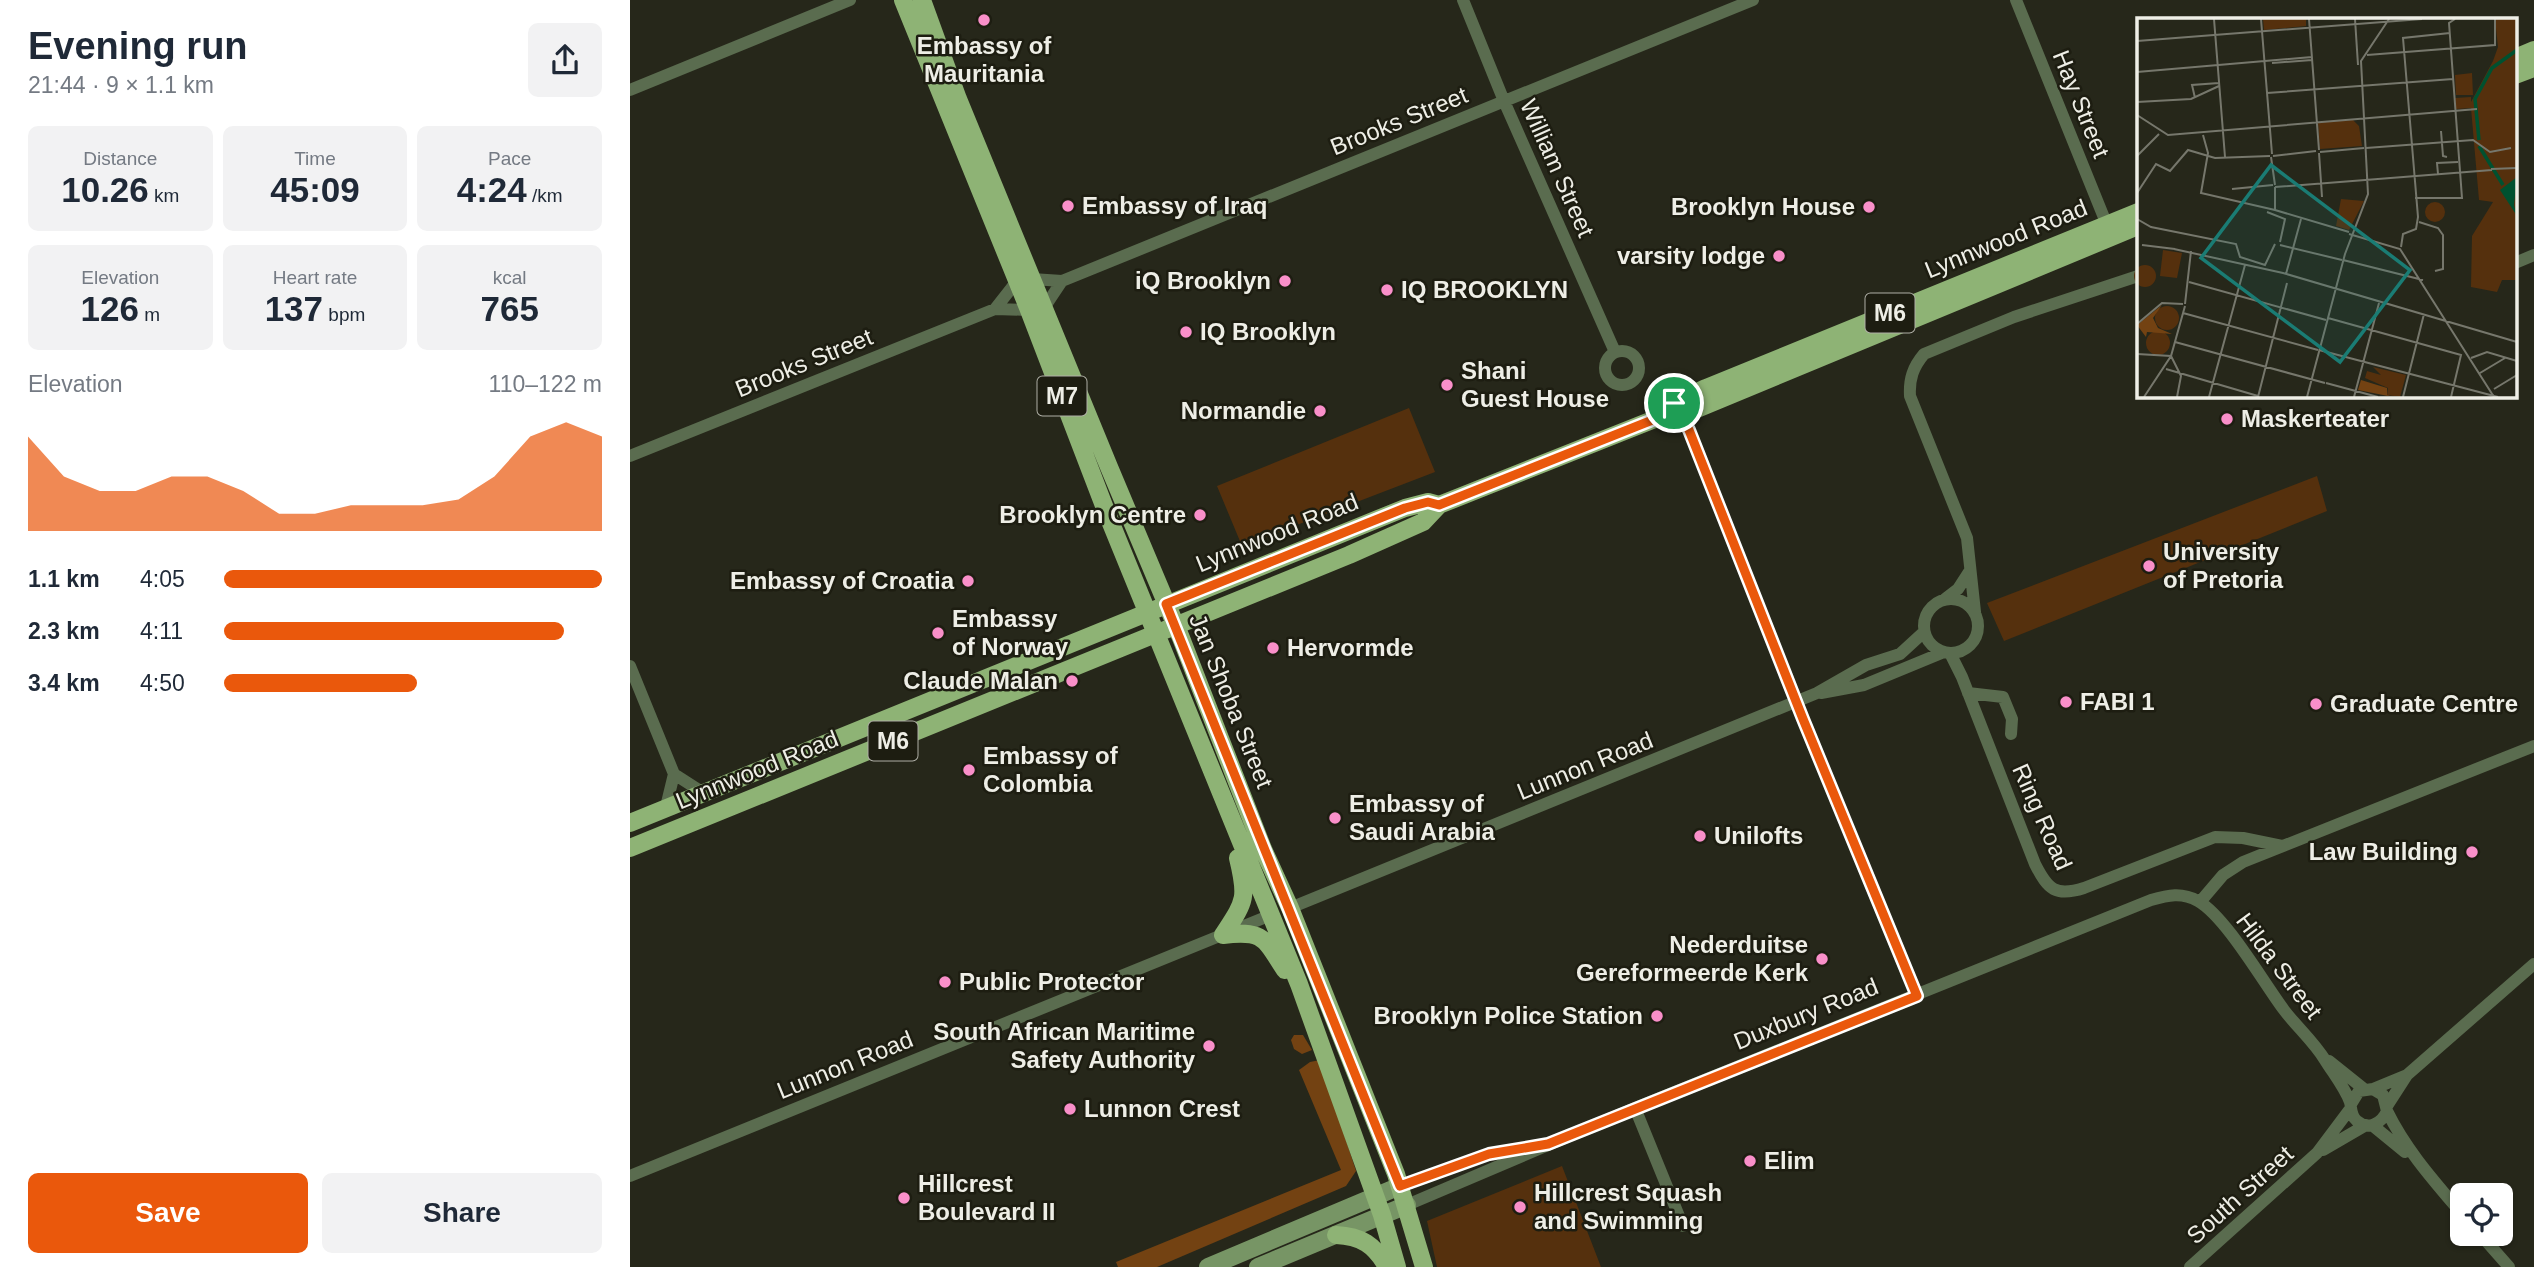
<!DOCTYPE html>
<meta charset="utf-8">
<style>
body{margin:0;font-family:Helvetica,sans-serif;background:#f2f2f3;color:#1f2937;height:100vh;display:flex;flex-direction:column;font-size:26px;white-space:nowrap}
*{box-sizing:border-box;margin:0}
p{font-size:23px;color:#747a83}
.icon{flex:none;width:38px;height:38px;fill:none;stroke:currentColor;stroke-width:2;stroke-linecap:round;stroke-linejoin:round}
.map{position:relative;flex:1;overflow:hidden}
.details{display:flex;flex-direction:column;background:#fff;width:630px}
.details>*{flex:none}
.fabs{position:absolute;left:1820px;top:1183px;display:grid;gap:14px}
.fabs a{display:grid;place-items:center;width:63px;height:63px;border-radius:10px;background:#fff;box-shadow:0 2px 5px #0004;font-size:35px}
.pin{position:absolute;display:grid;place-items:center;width:60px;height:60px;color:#fff;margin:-30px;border:4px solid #fff;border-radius:50%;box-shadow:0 2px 7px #0007}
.round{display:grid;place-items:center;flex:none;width:74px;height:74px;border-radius:10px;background:#f2f2f3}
.summary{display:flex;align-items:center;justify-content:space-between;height:119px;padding:0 28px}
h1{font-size:38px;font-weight:700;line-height:52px}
.stats{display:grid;grid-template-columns:repeat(3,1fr);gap:10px;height:119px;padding:7px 28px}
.stats div{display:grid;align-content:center;border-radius:10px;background:#f2f2f3;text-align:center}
.stats b{font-size:35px;font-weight:700}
.stats small{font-size:19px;font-weight:400}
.stats p{font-size:19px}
.chart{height:196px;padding:14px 28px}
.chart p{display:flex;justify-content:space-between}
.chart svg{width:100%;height:126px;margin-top:7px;fill:#ea580c;opacity:.7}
.button{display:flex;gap:14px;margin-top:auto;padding:14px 28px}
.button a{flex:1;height:80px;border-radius:10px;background:#ea580c;color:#fff;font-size:28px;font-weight:700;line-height:80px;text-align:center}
.button a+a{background:#f2f2f3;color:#1f2937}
ul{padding:0 28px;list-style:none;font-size:23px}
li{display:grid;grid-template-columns:112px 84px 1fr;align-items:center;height:52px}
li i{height:18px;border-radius:9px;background:#ea580c}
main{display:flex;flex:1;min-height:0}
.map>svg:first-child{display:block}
.green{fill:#55300d}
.forest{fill:#734212}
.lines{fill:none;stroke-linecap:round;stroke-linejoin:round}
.minor{stroke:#5a6c4f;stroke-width:12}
.secondary{stroke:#779565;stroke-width:18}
.primary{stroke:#8eb375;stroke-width:18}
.route-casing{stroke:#fff;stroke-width:14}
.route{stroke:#ea580c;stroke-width:9}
.poi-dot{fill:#f98fc9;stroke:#1d1d11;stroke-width:2.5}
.labels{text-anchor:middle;stroke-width:5;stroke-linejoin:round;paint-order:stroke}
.shield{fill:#1d1d11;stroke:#afafa6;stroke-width:2}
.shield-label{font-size:23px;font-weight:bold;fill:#eeeee6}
.poi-label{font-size:24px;font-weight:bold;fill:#eeeee6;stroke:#1d1d11;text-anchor:start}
.street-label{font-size:24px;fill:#eeeee6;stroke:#1d1d11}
.inset-river{fill:none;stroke:#005130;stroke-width:3.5}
.inset-road{fill:none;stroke:#76776c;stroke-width:2}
.view{fill:#1a7c74;fill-opacity:0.15;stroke:#1a7c74;stroke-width:3.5}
.inset-edge{fill:none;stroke:#eeeee6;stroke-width:3.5}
</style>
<main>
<section class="details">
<div class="summary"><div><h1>Evening run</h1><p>21:44 · 9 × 1.1 km</p></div><a class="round"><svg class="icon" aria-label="share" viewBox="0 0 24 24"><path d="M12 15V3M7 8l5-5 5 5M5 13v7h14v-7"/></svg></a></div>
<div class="stats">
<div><p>Distance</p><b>10.26<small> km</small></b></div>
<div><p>Time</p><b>45:09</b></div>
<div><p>Pace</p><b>4:24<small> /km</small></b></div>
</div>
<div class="stats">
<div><p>Elevation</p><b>126<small> m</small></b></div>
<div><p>Heart rate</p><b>137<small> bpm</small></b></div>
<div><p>kcal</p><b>765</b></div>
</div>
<div class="chart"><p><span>Elevation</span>110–122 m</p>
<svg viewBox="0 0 160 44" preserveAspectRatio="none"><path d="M0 44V11L10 25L20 30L30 30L40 25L50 25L60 30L70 38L80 38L90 35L100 35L110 35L120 33L130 25L140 11L150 6L160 11V44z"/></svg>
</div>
<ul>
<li><b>1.1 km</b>4:05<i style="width:100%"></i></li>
<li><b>2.3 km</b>4:11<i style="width:90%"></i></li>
<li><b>3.4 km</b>4:50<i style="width:51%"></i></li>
</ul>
<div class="button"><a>Save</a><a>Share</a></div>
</section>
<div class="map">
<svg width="1904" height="1267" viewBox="0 0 1904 1267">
<rect width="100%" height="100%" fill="#26271a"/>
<path class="green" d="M 779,408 L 805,472 L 612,546 L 587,486 Z
M 1687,476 L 1697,511 L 1374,641 L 1357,603 Z
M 932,1166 L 971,1267 L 807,1267 L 797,1221 Z"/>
<path class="forest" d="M 664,1035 L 673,1035 L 682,1050 L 672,1054 L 664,1049 L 661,1040 Z
M 690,1060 L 726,1171 L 716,1186 L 527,1267 L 488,1267 L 486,1262 L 711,1170 L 669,1070 L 680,1062 Z"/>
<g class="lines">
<path class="minor" d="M 833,0 L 874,101 L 985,352
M 1386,0 L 1477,225
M 0,90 L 220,0
M 1885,263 L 1904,255
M 402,279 L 432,281 L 1123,0
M 414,308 L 432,281
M 365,309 L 387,281
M975 368a17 17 0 1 1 34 0a17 17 0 1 1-34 0Z
M 1047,410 L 1059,430 L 1171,714 L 1287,996
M 0,456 L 365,309 L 399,310
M1294 626a27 27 0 1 1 54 0a27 27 0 1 1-54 0Z
M 1315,599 L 1328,589 L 1339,572
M 1345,612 L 1337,538 L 1280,396 C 1279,379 1283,367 1294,354 L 1384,317 L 1508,276
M 1320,653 L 1332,677 L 1405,864 C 1418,890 1426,897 1454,888 L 1585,837 L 1613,838 L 1652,846
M 0,666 L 44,774 L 72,792
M 1191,693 L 1234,685 L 1314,652
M 1338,693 L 1373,697 L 1382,719 L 1381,734
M 36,807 L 44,774
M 1570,902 L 1593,875 L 1613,862 L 1904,746
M 660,908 L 1187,693 L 1236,665 L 1270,654 L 1294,632
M 1699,1061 L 1734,1089
M 1743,1089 L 1777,1075
M 1757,1106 L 1777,1075 L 1904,964
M 1005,1108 L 1053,1226
M 1757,1111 C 1776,1150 1804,1181 1832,1214
M 1742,1125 L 1775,1152
M 1693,1150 L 1736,1125
M 0,1176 L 641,915
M 770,1186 L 859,1154 L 907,1146
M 777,1205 L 1005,1108 L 1521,900 C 1538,895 1552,892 1568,901 C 1596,917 1633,982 1654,1010 C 1667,1027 1684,1042 1695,1060 C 1703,1073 1715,1088 1720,1102 C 1722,1109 1720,1115 1727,1121 C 1738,1131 1752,1123 1757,1111 L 1753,1095 L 1743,1089 L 1729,1091 L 1721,1104
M 1850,1234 L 1879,1267
M 1560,1267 L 1687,1153 L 1720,1109"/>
<path class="secondary" d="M 578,1267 L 770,1186
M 628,1267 L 777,1205"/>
<path class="primary" d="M 273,0 L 399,310 L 476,511 L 669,984 L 752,1215 L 767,1267
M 292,0 L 328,99 L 479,467 L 551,638 L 633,849 L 660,908 L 766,1174 L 794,1267
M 1885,58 L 1904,50
M 1885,75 L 1904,68
M 1035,415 L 1044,403 L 1076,388 L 1508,212
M 0,823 L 775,508 L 798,502 L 809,505
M 0,848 L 719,555 L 793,522 L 809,505 L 1035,415 L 1050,416 L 1508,226
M 593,935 C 615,901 618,899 608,858
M 593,935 C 634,930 634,938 655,970
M 706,1235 C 731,1236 745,1245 757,1267"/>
</g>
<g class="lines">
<defs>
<path id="route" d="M 1044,403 L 1059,430 L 1173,719 L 1287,996 L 918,1144 L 859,1154 L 770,1186 L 536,604 L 775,508 L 798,502 L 809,505 L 1035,415 Z"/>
</defs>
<use href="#route" class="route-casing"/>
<use href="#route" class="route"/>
</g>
<g class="poi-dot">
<circle cx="354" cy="20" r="7"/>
<circle cx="438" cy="206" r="7"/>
<circle cx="1239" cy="207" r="7"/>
<circle cx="1149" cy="256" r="7"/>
<circle cx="655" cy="281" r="7"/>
<circle cx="757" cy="290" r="7"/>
<circle cx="556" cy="332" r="7"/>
<circle cx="817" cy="385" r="7"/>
<circle cx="690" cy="411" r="7"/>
<circle cx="1597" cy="419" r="7"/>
<circle cx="570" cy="515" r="7"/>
<circle cx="1519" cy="566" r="7"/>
<circle cx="338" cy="581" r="7"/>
<circle cx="308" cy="633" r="7"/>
<circle cx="643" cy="648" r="7"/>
<circle cx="442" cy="681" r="7"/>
<circle cx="1436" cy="702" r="7"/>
<circle cx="1686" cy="704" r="7"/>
<circle cx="339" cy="770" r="7"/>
<circle cx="705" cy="818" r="7"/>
<circle cx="1070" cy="836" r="7"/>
<circle cx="1842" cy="852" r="7"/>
<circle cx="1192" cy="959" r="7"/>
<circle cx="315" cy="982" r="7"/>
<circle cx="1027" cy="1016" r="7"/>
<circle cx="579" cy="1046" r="7"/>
<circle cx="440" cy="1109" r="7"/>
<circle cx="1120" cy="1161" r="7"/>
<circle cx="274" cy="1198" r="7"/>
<circle cx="890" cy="1207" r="7"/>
</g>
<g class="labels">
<g class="shield">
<rect x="1235.5" y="293.5" width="49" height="39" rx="5"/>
<rect x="407.5" y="376.5" width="49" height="39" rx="5"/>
<rect x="238.5" y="721.5" width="49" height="39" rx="5"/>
</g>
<g class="shield-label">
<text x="1260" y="321">M6</text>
<text x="432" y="404">M7</text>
<text x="263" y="749">M6</text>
</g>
<g class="poi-label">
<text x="354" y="54" text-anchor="middle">Embassy of<tspan x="354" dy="28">Mauritania</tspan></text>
<text x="452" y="214">Embassy of Iraq</text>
<text x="1225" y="215" text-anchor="end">Brooklyn House</text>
<text x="1135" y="264" text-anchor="end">varsity lodge</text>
<text x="641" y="289" text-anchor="end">iQ Brooklyn</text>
<text x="771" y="298">IQ BROOKLYN</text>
<text x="570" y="340">IQ Brooklyn</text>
<text x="831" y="379">Shani<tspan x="831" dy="28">Guest House</tspan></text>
<text x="676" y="419" text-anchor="end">Normandie</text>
<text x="1611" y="427">Maskerteater</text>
<text x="556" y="523" text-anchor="end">Brooklyn Centre</text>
<text x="1533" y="560">University<tspan x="1533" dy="28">of Pretoria</tspan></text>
<text x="324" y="589" text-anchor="end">Embassy of Croatia</text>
<text x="322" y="627">Embassy<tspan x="322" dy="28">of Norway</tspan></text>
<text x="657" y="656">Hervormde</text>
<text x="428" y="689" text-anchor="end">Claude Malan</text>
<text x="1450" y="710">FABI 1</text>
<text x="1700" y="712">Graduate Centre</text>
<text x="353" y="764">Embassy of<tspan x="353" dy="28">Colombia</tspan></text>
<text x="719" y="812">Embassy of<tspan x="719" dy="28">Saudi Arabia</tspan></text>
<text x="1084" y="844">Unilofts</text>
<text x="1828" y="860" text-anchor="end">Law Building</text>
<text x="1178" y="953" text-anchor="end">Nederduitse<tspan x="1178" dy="28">Gereformeerde Kerk</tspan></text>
<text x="329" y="990">Public Protector</text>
<text x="1013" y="1024" text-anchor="end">Brooklyn Police Station</text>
<text x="565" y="1040" text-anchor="end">South African Maritime<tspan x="565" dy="28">Safety Authority</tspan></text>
<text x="454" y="1117">Lunnon Crest</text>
<text x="1134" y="1169">Elim</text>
<text x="288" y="1192">Hillcrest<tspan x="288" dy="28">Boulevard II</tspan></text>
<text x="904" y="1201">Hillcrest Squash<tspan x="904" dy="28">and Swimming</tspan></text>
</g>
<g class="street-label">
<text transform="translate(1451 104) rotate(68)" y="8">Hay Street</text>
<text transform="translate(769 121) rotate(-22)" y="8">Brooks Street</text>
<text transform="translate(927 168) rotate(66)" y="8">William Street</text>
<text transform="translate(1376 239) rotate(-22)" y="8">Lynnwood Road</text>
<text transform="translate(174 363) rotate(-22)" y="8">Brooks Street</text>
<text transform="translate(647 533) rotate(-22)" y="8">Lynnwood Road</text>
<text transform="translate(601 701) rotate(68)" y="8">Jan Shoba Street</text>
<text transform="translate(955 766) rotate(-22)" y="8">Lunnon Road</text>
<text transform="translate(127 770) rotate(-22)" y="8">Lynnwood Road</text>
<text transform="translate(1412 817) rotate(66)" y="8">Ring Road</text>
<text transform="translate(1649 966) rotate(53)" y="8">Hilda Street</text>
<text transform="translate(1176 1014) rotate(-22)" y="8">Duxbury Road</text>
<text transform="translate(215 1065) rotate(-22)" y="8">Lunnon Road</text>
<text transform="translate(1610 1195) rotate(-42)" y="8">South Street</text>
</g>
</g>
<g transform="translate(1507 18)">
<rect width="380" height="380" fill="#26271a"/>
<path d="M 126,1 L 169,1 L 169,8 L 127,12 ZM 358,1 L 380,1 L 380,262 L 365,262 L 360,274 L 334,269 L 335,218 L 356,184 L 342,182 L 334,90 L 319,91 L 318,80 L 334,79 L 334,84 L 356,43 L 361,29 ZM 335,55 L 336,77 L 319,77 L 318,57 ZM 216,102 L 222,108 L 225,128 L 183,131 L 181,104 ZM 204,181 L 227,183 L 212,212 L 199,208 ZM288 194a10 10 0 1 1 20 0a10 10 0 1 1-20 0ZM 26,232 L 45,235 L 40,260 L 23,258 ZM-3 258a11 11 0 1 1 22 0a11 11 0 1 1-22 0ZM18 300a12 12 0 1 1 24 0a12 12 0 1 1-24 0ZM9 325a12 12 0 1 1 24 0a12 12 0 1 1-24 0ZM 236,349 L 269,357 L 263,379 L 250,377 L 251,370 L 228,360 L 230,353 L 244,357 Z" fill="#55300d"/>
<path d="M 25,287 L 16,300 L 21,310 L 35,316 L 10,314 L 9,319 L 0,307 ZM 224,362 L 250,370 L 250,377 L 256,379 L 221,372 Z" fill="#734212"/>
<path d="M 380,159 L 377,187 L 380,198 L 363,172 Z" fill="#005130"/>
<path class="inset-river" d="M 342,122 L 338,81 L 355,50 L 380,32M 342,128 L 366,167"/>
<path class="inset-road" d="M 77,1 L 88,139M 124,1 L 135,136M 172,1 L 182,132M 218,1 L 221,47M 0,23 L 285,1M 230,37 L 358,27 L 358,1M 135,45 L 175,42M 0,54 L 175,39M 130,75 L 316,61M 58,80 L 55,67 L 82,65M 0,84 L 54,81 L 82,68M 0,97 L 31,117 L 340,91M 304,113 L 306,138 L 310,139M 66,117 L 71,135 L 64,175 L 138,192M 229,130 L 336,122 L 353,134 L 374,130M 183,134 L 227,130M 182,135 L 185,179M 0,138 L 22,116M 136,138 L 179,133M 134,139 L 138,167M 354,151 L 380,150M 301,156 L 300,145 L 321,144M 138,169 L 355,152M 95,171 L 136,167M 0,175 L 19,146 L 33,153 L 51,132 L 78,140 L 133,138M 278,180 L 325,180 L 312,5 L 318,1M 138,192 L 212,214M 138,192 L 138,169M 130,194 L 148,201 L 143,224M 0,201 L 14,209 L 99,226 L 103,239 L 128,247 L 138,226M 282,204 L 301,210 L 306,217 L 306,251 L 298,253M 212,216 L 263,231 L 357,379M 5,227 L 38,231M 143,227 L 205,242M 264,229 L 266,216 L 279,211 L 281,199 L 266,20 L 313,15M 37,231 L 146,255 L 380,324M 206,242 L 286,262M 149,256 L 164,201M 52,264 L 189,302M 48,286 L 54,233M 46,295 L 181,332M 191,300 L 324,337 L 314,379M 0,306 L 25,285 L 46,286M 38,324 L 188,365M 182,332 L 361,379M 0,336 L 34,338 L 44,358 L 40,379M 334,340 L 350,334 L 380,343M 29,351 L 121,378M 343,355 L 368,340M 189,365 L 241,379M 357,371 L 380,357M 7,379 L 34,338 L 48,288M 72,379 L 108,247M 121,379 L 150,265M 170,379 L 208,236 L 231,176 L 224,43 L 252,1M 217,379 L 242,285M 266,379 L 287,296"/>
<path class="view" d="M 134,147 L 273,252 L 203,344 L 64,240 Z"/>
<rect width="380" height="380" class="inset-edge"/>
</g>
</svg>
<div class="fabs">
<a><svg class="icon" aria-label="locate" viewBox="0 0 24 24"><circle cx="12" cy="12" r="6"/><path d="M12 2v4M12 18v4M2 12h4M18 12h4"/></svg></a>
</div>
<div class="pin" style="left:1044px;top:403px;background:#1e9e55"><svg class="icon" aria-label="arrive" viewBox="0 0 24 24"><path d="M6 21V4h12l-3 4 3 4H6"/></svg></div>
</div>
</main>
